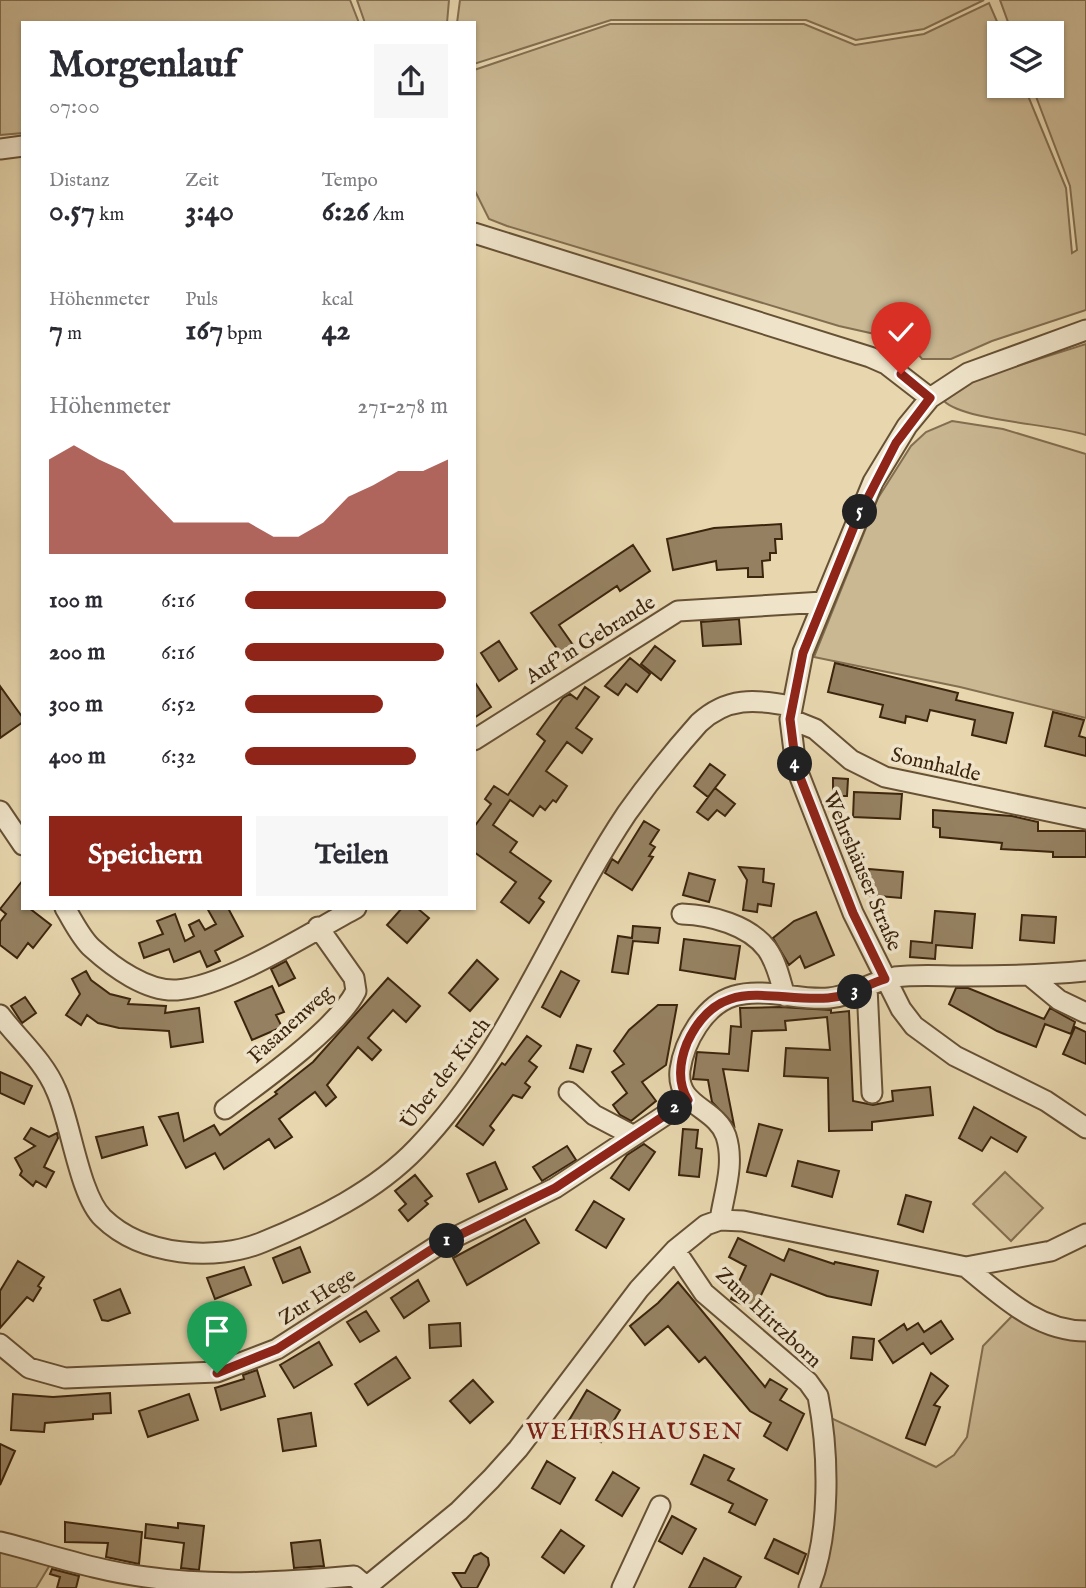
<!DOCTYPE html>
<html lang="de">
<meta charset="utf-8">
<style>
body{margin:0;font-family:"IM FELL English",serif;background:#f7f7f7;color:#2b2b33;height:100vh;display:flex;flex-direction:column;font-size:26px;white-space:nowrap}
*{box-sizing:border-box;margin:0}
p{font-size:23px;color:#7c7c81}
.icon{flex:none;width:38px;height:38px;fill:none;stroke:currentColor;stroke-width:2;stroke-linecap:round;stroke-linejoin:round}
.map{position:relative;flex:1;overflow:hidden}
.side{position:absolute;left:21px;top:21px;width:455px;height:889px;display:flex;flex-direction:column;background:#fff;border-radius:0px;box-shadow:0 2px 5px #0004}
.side>*{flex:none}
.fabs{position:absolute;left:987px;top:21px;display:grid;gap:14px}
.fabs a{display:grid;place-items:center;width:77px;height:77px;border-radius:0px;background:#fff;box-shadow:0 2px 5px #0004;font-size:35px}
.pin{position:absolute;display:grid;place-items:center;width:60px;height:60px;color:#fff;margin:-72px -30px;border-radius:50% 50% 50% 0;rotate:-45deg;box-shadow:0 0 7px #0007}
.pin .icon{rotate:45deg}
.km{position:absolute;width:35px;height:35px;margin:-18px;border-radius:50%;background:#222;color:#fff;font-size:19px;line-height:35px;text-align:center}
.round{display:grid;place-items:center;flex:none;width:74px;height:74px;border-radius:0px;background:#f7f7f7}
.overview{display:flex;align-items:center;justify-content:space-between;height:119px;padding:0 28px}
h1{font-size:38px;font-weight:700;line-height:52px}
.stats{display:grid;grid-template-columns:repeat(3,1fr);gap:10px;height:119px;padding:7px 28px}
.stats div{display:grid;align-content:center}
.stats b{font-size:30px;font-weight:700}
.stats small{font-size:19px;font-weight:400}
.stats p{font-size:19px}
.chart{height:196px;padding:14px 28px}
.chart p{display:flex;justify-content:space-between}
.chart svg{width:100%;height:126px;margin-top:7px;fill:#8f2418;opacity:.7}
.button{display:flex;gap:14px;margin-top:auto;padding:14px 28px}
.button a{flex:1;height:80px;border-radius:0px;background:#8f2418;color:#fff;font-size:28px;font-weight:700;line-height:80px;text-align:center}
.button a+a{background:#f7f7f7;color:#2b2b33}
ul{padding:0 28px;list-style:none;font-size:23px}
li{display:grid;grid-template-columns:112px 84px 1fr;align-items:center;height:52px}
li i{height:18px;border-radius:9px;background:#8f2418}
.map>svg:first-child{display:block}
.green{fill:#cab893;stroke:#836e50;stroke-width:2}
.building{fill:#958161;stroke:#3c250d;stroke-width:2}
.lines{fill:none;stroke-linecap:round;stroke-linejoin:round}
.minor-casing{stroke:#675135;stroke-width:23}
.minor{stroke:#efe4ca;stroke-width:19}
.route-casing{stroke:#fff;stroke-width:14}
.route{stroke:#8f2418;stroke-width:9}
.labels{text-anchor:middle;stroke-width:7;stroke-linejoin:round;paint-order:stroke}
.street-label{font-size:21px;fill:#3c250d;stroke:#efe4ca}
.quarter-label{font-size:24px;letter-spacing:2px;fill:#7a1f14;stroke:#efe4ca}
</style>
<div class="map">
<svg width="1086" height="1588" viewBox="0 0 1086 1588">
<rect width="100%" height="100%" fill="#e7d6ae"/>
<filter id="stains"><feTurbulence type="fractalNoise" baseFrequency=".00286" numOctaves="4"/><feColorMatrix values="0 0 0 0 .2 0 0 0 0 .09 0 0 0 0 .02 0 0 0 .5 -.17"/></filter>
<radialGradient id="worn" r=".72"><stop offset=".6" stop-color="#630" stop-opacity="0"/><stop offset="1" stop-color="#630" stop-opacity=".3"/></radialGradient>
<path class="green" d="M 0,0 L 350,0 L 359,23 L 23,23 L 23,133 L 0,135 Z
M 357,0 L 449,0 L 447,23 L 365,23 Z
M 460,0 L 984,0 L 924,29 L 856,40 L 806,20 L 611,20 L 474,64 L 474,23 L 457,23 Z
M 1000,0 L 1086,0 L 1086,310 L 992,341 L 951,359 L 922,359 L 908,342 L 908,334 L 906,341 L 839,326 L 507,226 L 489,219 L 474,189 L 474,70 L 610,24 L 804,24 L 855,45 L 924,34 L 989,3 L 1002,33 L 999,33 L 999,86 L 1024,86 L 1066,188 L 1072,253 L 1077,250 L 1070,186 L 1032,86 L 1052,86 L 1052,33 L 1012,33 Z
M 1086,344 L 1086,435 C 1054,424 964,421 944,401 L 979,378 Z
M 952,421 L 1003,429 L 1086,454 L 1086,718 L 960,687 L 814,657 L 878,498 L 911,446 L 926,432 Z
M 1005,1172 L 1043,1208 L 1011,1241 L 973,1204 Z
M 1015,1313 L 1086,1339 L 1086,1588 L 819,1588 L 834,1527 L 829,1417 L 936,1467 L 954,1455 L 967,1437 L 983,1346 Z
M 0,1549 L 51,1563 L 36,1588 L 0,1588 Z"/>
<path class="building" d="M 781,524 L 782,539 L 775,539 L 776,553 L 770,553 L 770,560 L 762,561 L 763,577 L 748,577 L 748,568 L 717,570 L 716,561 L 673,570 L 667,539 L 714,528 Z
M 633,545 L 650,571 L 620,591 L 617,586 L 559,625 L 573,645 L 561,654 L 531,613 Z
M 739,619 L 741,644 L 703,646 L 701,622 Z
M 499,641 L 517,669 L 499,681 L 481,653 Z
M 655,646 L 675,661 L 661,680 L 641,664 Z
M 630,658 L 650,674 L 637,692 L 626,684 L 618,695 L 605,686 Z
M 835,663 L 958,693 L 956,700 L 1013,713 L 1006,743 L 972,735 L 975,720 L 930,710 L 927,721 L 906,716 L 905,723 L 880,717 L 883,705 L 828,692 Z
M 474,681 L 491,707 L 474,718 Z
M 0,686 L 23,718 L 23,722 L 0,738 Z
M 585,687 L 599,697 L 576,728 L 592,739 L 582,753 L 567,742 L 546,771 L 567,786 L 556,802 L 553,800 L 545,810 L 540,806 L 533,816 L 510,800 L 493,825 L 517,842 L 510,852 L 551,881 L 539,898 L 544,902 L 529,923 L 501,902 L 516,882 L 474,852 L 474,827 L 491,804 L 485,799 L 494,786 L 508,795 L 545,741 L 537,734 L 563,698 L 570,694 L 577,699 Z
M 1053,712 L 1084,720 L 1079,736 L 1086,738 L 1086,756 L 1045,746 Z
M 710,764 L 725,775 L 708,797 L 694,786 Z
M 833,778 L 848,779 L 847,796 L 833,796 Z
M 715,788 L 735,804 L 725,816 L 717,810 L 708,820 L 697,812 Z
M 854,792 L 902,794 L 900,819 L 853,817 Z
M 933,810 L 1012,816 L 1038,822 L 1038,831 L 1086,831 L 1086,857 L 1053,857 L 1053,852 L 1001,849 L 1002,843 L 940,837 L 940,828 L 933,827 Z
M 644,821 L 659,830 L 650,844 L 655,847 L 649,856 L 653,857 L 632,890 L 605,873 L 612,859 L 618,863 Z
M 739,867 L 764,869 L 763,882 L 774,884 L 771,906 L 758,904 L 757,912 L 743,910 L 747,880 Z
M 869,869 L 903,872 L 901,898 L 867,895 Z
M 689,873 L 715,880 L 709,902 L 683,895 Z
M 23,880 L 23,908 L 29,908 L 51,925 L 33,948 L 28,943 L 17,958 L 0,945 L 0,922 L 6,914 L 0,909 Z
M 207,908 L 228,908 L 243,936 L 215,951 L 220,961 L 207,967 L 200,951 L 174,962 L 169,949 L 144,958 L 139,943 L 163,934 L 157,921 L 175,914 L 185,941 L 194,936 L 189,925 L 199,920 L 205,930 L 216,924 Z
M 402,908 L 417,908 L 429,918 L 407,943 L 387,925 Z
M 935,911 L 975,914 L 972,948 L 936,945 L 935,959 L 910,957 L 911,941 L 932,943 Z
M 816,912 L 834,955 L 805,968 L 800,956 L 789,965 L 773,938 L 794,921 Z
M 1022,915 L 1056,917 L 1054,943 L 1020,940 Z
M 633,926 L 660,928 L 658,943 L 633,941 L 628,974 L 612,972 L 618,936 L 632,938 Z
M 684,939 L 740,946 L 735,979 L 680,970 Z
M 477,960 L 498,979 L 470,1011 L 449,993 Z
M 286,961 L 295,978 L 279,986 L 271,969 Z
M 86,971 L 91,980 L 110,994 L 130,999 L 128,1004 L 166,1006 L 165,1013 L 199,1008 L 203,1042 L 171,1047 L 169,1031 L 119,1028 L 98,1023 L 87,1015 L 81,1025 L 66,1015 L 80,994 L 72,979 Z
M 561,971 L 579,981 L 560,1017 L 542,1007 Z
M 388,978 L 420,1006 L 406,1022 L 393,1010 L 368,1038 L 381,1050 L 372,1060 L 358,1047 L 327,1085 L 336,1097 L 326,1106 L 315,1092 L 279,1119 L 292,1137 L 275,1148 L 269,1139 L 224,1169 L 215,1153 L 186,1168 L 159,1117 L 178,1113 L 184,1141 L 214,1125 L 220,1135 L 277,1094 L 275,1092 L 313,1062 Z
M 272,986 L 284,1012 L 276,1015 L 282,1027 L 252,1040 L 235,1002 Z
M 956,988 L 968,988 L 1044,1019 L 1050,1008 L 1075,1022 L 1071,1034 L 1045,1024 L 1036,1047 L 997,1031 L 949,1004 Z
M 25,997 L 36,1013 L 22,1023 L 11,1006 Z
M 658,1005 L 677,1005 L 666,1065 L 642,1082 L 656,1101 L 631,1121 L 620,1115 L 613,1105 L 627,1093 L 612,1072 L 624,1064 L 614,1051 L 629,1030 Z
M 780,1007 L 831,1010 L 831,1013 L 849,1011 L 853,1101 L 873,1105 L 893,1101 L 892,1091 L 930,1087 L 933,1115 L 872,1122 L 872,1130 L 829,1131 L 828,1078 L 784,1076 L 786,1048 L 830,1050 L 827,1017 L 785,1021 L 786,1030 L 752,1031 L 748,1071 L 723,1069 L 734,1125 L 712,1102 L 708,1080 L 693,1079 L 697,1052 L 729,1054 L 731,1026 L 741,1027 L 740,1008 Z
M 1075,1027 L 1086,1032 L 1086,1064 L 1063,1054 Z
M 527,1036 L 541,1046 L 529,1061 L 537,1067 L 525,1083 L 530,1087 L 522,1098 L 513,1095 L 490,1126 L 494,1130 L 483,1145 L 456,1126 L 502,1063 L 505,1065 Z
M 577,1045 L 591,1049 L 583,1072 L 570,1068 Z
M 0,1072 L 32,1086 L 24,1104 L 0,1093 Z
M 974,1107 L 1026,1137 L 1017,1152 L 991,1137 L 982,1151 L 959,1138 Z
M 759,1124 L 782,1130 L 766,1176 L 747,1172 Z
M 143,1127 L 147,1145 L 102,1158 L 96,1137 Z
M 31,1128 L 49,1137 L 57,1133 L 58,1138 L 44,1167 L 54,1172 L 46,1187 L 36,1181 L 33,1186 L 20,1175 L 22,1171 L 15,1158 L 35,1146 L 24,1139 Z
M 683,1129 L 698,1130 L 696,1148 L 702,1149 L 699,1177 L 679,1175 Z
M 644,1144 L 655,1152 L 629,1190 L 611,1178 L 627,1155 Z
M 567,1146 L 576,1160 L 542,1181 L 533,1167 Z
M 798,1161 L 839,1171 L 832,1197 L 792,1186 Z
M 495,1162 L 507,1189 L 479,1202 L 467,1174 Z
M 415,1175 L 432,1196 L 425,1201 L 428,1204 L 408,1221 L 399,1210 L 406,1204 L 395,1191 Z
M 906,1195 L 931,1202 L 923,1232 L 898,1224 Z
M 594,1201 L 624,1219 L 606,1248 L 576,1230 Z
M 525,1219 L 539,1243 L 467,1285 L 453,1258 Z
M 738,1238 L 784,1261 L 789,1249 L 834,1264 L 835,1262 L 878,1271 L 871,1305 L 827,1296 L 771,1274 L 754,1310 L 731,1299 L 746,1266 L 729,1257 Z
M 300,1247 L 310,1272 L 283,1283 L 273,1258 Z
M 18,1261 L 44,1277 L 38,1286 L 41,1288 L 33,1301 L 27,1297 L 0,1328 L 0,1291 Z
M 244,1267 L 251,1285 L 215,1299 L 207,1278 Z
M 418,1280 L 429,1301 L 404,1318 L 391,1298 Z
M 678,1282 L 765,1387 L 770,1379 L 787,1389 L 780,1400 L 804,1414 L 787,1450 L 764,1436 L 771,1423 L 750,1411 L 705,1357 L 699,1362 L 668,1326 L 645,1345 L 630,1326 L 658,1303 Z
M 120,1289 L 130,1313 L 108,1321 L 102,1320 L 94,1300 Z
M 366,1311 L 379,1331 L 360,1342 L 347,1322 Z
M 941,1321 L 953,1339 L 931,1354 L 923,1343 L 893,1363 L 879,1341 L 904,1324 L 907,1330 L 918,1323 L 924,1332 Z
M 460,1323 L 461,1346 L 430,1348 L 429,1325 Z
M 853,1337 L 874,1339 L 872,1360 L 851,1358 Z
M 319,1342 L 332,1365 L 294,1388 L 280,1365 Z
M 396,1357 L 410,1378 L 368,1405 L 355,1384 Z
M 257,1370 L 265,1396 L 221,1410 L 215,1388 L 244,1379 L 243,1375 Z
M 931,1373 L 948,1386 L 934,1405 L 940,1407 L 925,1445 L 906,1438 Z
M 473,1380 L 493,1402 L 470,1423 L 450,1401 Z
M 587,1390 L 620,1410 L 601,1442 L 568,1422 Z
M 110,1393 L 111,1413 L 93,1414 L 93,1419 L 45,1423 L 44,1432 L 11,1430 L 13,1394 L 53,1397 Z
M 189,1394 L 198,1420 L 148,1437 L 139,1411 Z
M 311,1413 L 316,1446 L 283,1451 L 278,1419 Z
M 0,1444 L 15,1451 L 0,1485 Z
M 704,1455 L 734,1469 L 728,1480 L 767,1500 L 755,1525 L 729,1512 L 733,1504 L 691,1484 Z
M 547,1461 L 575,1478 L 560,1504 L 532,1488 Z
M 613,1472 L 639,1488 L 622,1516 L 596,1500 Z
M 672,1516 L 696,1529 L 682,1554 L 659,1541 Z
M 65,1522 L 142,1532 L 139,1564 L 106,1557 L 108,1543 L 65,1542 Z
M 178,1523 L 204,1526 L 199,1570 L 181,1568 L 184,1543 L 145,1538 L 146,1524 L 178,1528 Z
M 561,1530 L 584,1546 L 564,1573 L 542,1557 Z
M 774,1539 L 806,1554 L 798,1574 L 765,1558 Z
M 320,1540 L 324,1566 L 294,1568 L 291,1543 Z
M 481,1553 L 488,1558 L 489,1565 L 477,1588 L 462,1588 L 453,1573 L 465,1573 L 474,1556 Z
M 704,1558 L 741,1577 L 735,1588 L 689,1588 Z
M 52,1569 L 79,1576 L 76,1588 L 57,1588 L 60,1577 L 50,1574 Z"/>
<g class="lines">
<defs>
<path id="minor" d="M 0,149 L 23,146
M 474,233 L 870,357 L 886,364 L 930,398
M 1086,330 L 968,373 L 930,398 L 907,426 L 873,482 L 803,652 L 790,719 L 796,767 L 853,913 L 901,1009 L 914,1026 L 955,1056 L 1046,1101 L 1086,1128
M 790,719 L 815,729 L 851,760 L 885,777 L 1086,819
M 474,740 L 678,611 L 823,602
M 0,811 L 23,845
M 65,908 C 73,921 81,938 92,948 C 113,967 147,992 177,990 C 228,986 309,933 356,908
M 682,914 C 711,915 749,925 767,949 C 777,963 780,980 785,996
M 1030,976 L 1059,1000 L 1086,1013
M 867,987 L 872,1093
M 0,1015 C 19,1040 44,1061 56,1090 C 71,1122 79,1195 103,1218 C 142,1256 216,1262 263,1242 C 317,1220 376,1191 417,1148 C 510,1051 554,922 627,813 C 649,782 674,751 699,723 C 727,697 755,699 791,706
M 569,1092 L 594,1115 L 632,1135
M 225,1109 C 261,1082 337,1029 356,991 L 354,978 L 318,927
M 720,1220 C 724,1193 735,1164 726,1136 C 716,1107 676,1107 680,1070 C 684,1042 704,1005 734,996 C 764,987 799,1001 829,998 C 853,996 872,981 895,977 C 917,974 941,976 964,976 C 1005,976 1045,975 1086,971
M 675,1250 L 704,1293 L 808,1382 L 818,1396 C 829,1453 831,1534 809,1588
M 966,1267 C 1002,1296 1037,1331 1086,1331
M 0,1344 L 29,1368 L 65,1378 L 217,1372 L 277,1349 L 437,1246 L 555,1188 L 688,1100
M 0,1542 C 48,1554 97,1571 146,1577 C 215,1587 285,1582 354,1576 L 368,1588
M 365,1588 L 459,1511 L 491,1479 L 518,1449 L 639,1289 L 675,1250 L 706,1225 L 720,1220 L 743,1221 L 966,1267 L 1051,1251 L 1086,1234
M 622,1588 L 660,1506"/>
</defs>
<use href="#minor" class="minor-casing"/>
<use href="#minor" class="minor"/>
</g>
<g class="lines">
<defs>
<path id="route" d="M 217,1373 L 277,1349 L 437,1246 L 555,1188 L 688,1100 C 677,1082 679,1063 687,1043 C 719,973 770,1002 828,998 C 849,997 865,985 885,979 L 853,913 L 796,767 L 790,719 L 803,653 L 857,519 L 896,443 L 930,398 L 901,374"/>
</defs>
<use href="#route" class="route-casing"/>
<use href="#route" class="route"/>
</g>
<g class="labels">
<g class="street-label">
<text transform="translate(590 639) rotate(-32)" y="7">Auf'm Gebrande</text>
<text transform="translate(936 764) rotate(13)" y="7">Sonnhalde</text>
<text transform="translate(863 871) rotate(67)" y="7">Wehrshäuser Straße</text>
<text transform="translate(290 1024) rotate(-42)" y="7">Fasanenweg</text>
<text transform="translate(445 1073) rotate(-53)" y="7">Über der Kirch</text>
<text transform="translate(317 1296) rotate(-33)" y="7">Zur Hege</text>
<text transform="translate(769 1317) rotate(43)" y="7">Zum Hirtzborn</text>
</g>
<g class="quarter-label">
<text x="635" y="1439">WEHRSHAUSEN</text>
</g>
</g>
<rect width="100%" height="100%" filter="url(#stains)"/>
<rect width="100%" height="100%" fill="url(#worn)"/>
</svg>
<div class="fabs">
<a><svg class="icon" aria-label="layers" viewBox="0 0 24 24"><path d="M12 4l9 5-9 5-9-5zM3 14l9 5 9-5"/></svg></a>
</div>
<div class="pin" style="left:217px;top:1373px;background:#1e9e55"><svg class="icon" aria-label="arrive" viewBox="0 0 24 24"><path d="M6 21V4h12l-3 4 3 4H6"/></svg></div>
<div class="pin" style="left:901px;top:374px;background:#d93025"><svg class="icon" aria-label="check" viewBox="0 0 24 24"><path d="M5 12l5 5 9-10"/></svg></div>
<b class="km" style="left:447px;top:1241px">1</b>
<b class="km" style="left:675px;top:1108px">2</b>
<b class="km" style="left:855px;top:992px">3</b>
<b class="km" style="left:795px;top:764px">4</b>
<b class="km" style="left:860px;top:512px">5</b>
<section class="side">
<div class="overview"><div><h1>Morgenlauf</h1><p>07:00</p></div><a class="round"><svg class="icon" aria-label="share" viewBox="0 0 24 24"><path d="M12 15V3M7 8l5-5 5 5M5 13v7h14v-7"/></svg></a></div>
<div class="stats">
<div><p>Distanz</p><b>0.57<small> km</small></b></div>
<div><p>Zeit</p><b>3:40</b></div>
<div><p>Tempo</p><b>6:26<small> /km</small></b></div>
</div>
<div class="stats">
<div><p>Höhenmeter</p><b>7<small> m</small></b></div>
<div><p>Puls</p><b>167<small> bpm</small></b></div>
<div><p>kcal</p><b>42</b></div>
</div>
<div class="chart"><p><span>Höhenmeter</span>271–278 m</p>
<svg viewBox="0 0 160 44" preserveAspectRatio="none"><path d="M0 44V11L10 6L20 11L30 15L40 24L50 33L60 33L70 33L80 33L90 38L100 38L110 33L120 24L130 20L140 15L150 15L160 11V44z"/></svg>
</div>
<ul>
<li><b>100 m</b>6:16<i style="width:99%"></i></li>
<li><b>200 m</b>6:16<i style="width:98%"></i></li>
<li><b>300 m</b>6:52<i style="width:68%"></i></li>
<li><b>400 m</b>6:32<i style="width:84%"></i></li>
</ul>
<div class="button"><a>Speichern</a><a>Teilen</a></div>
</section>
</div>
